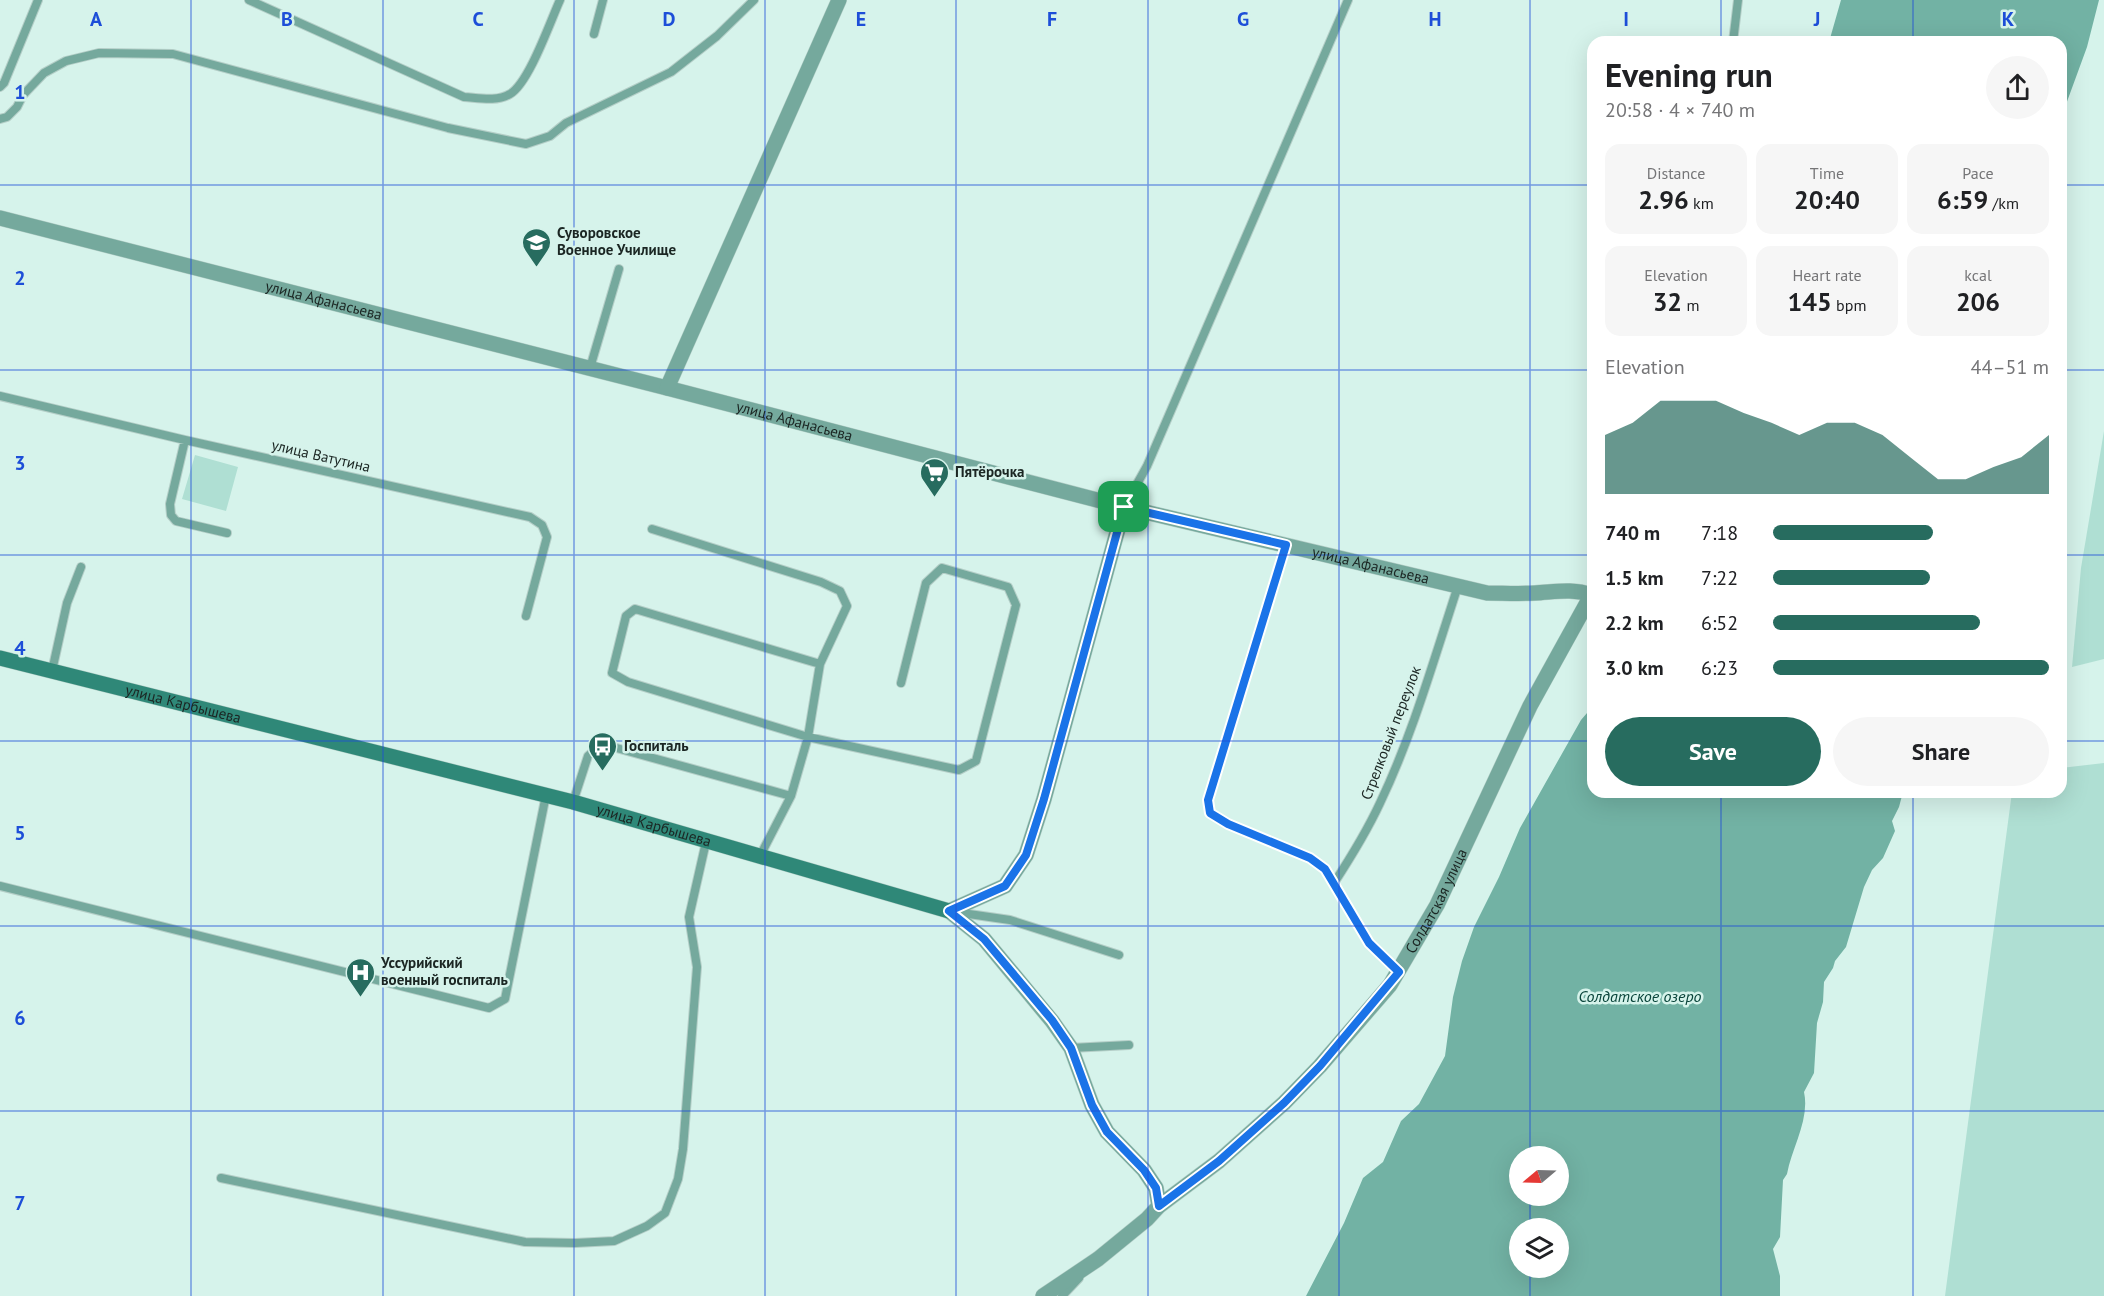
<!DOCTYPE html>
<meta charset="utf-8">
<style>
body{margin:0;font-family:"PT Sans",sans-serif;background:#f6f6f6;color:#202124;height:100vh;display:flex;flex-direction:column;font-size:22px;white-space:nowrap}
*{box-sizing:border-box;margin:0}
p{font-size:20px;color:#757577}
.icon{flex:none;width:33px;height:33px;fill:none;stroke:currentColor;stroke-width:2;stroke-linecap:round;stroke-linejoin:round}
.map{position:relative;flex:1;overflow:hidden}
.sheet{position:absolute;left:1587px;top:36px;width:480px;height:762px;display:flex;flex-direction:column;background:#fff;border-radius:18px;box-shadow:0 6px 24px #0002}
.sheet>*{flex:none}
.needle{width:39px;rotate:251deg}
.tools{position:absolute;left:1509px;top:1146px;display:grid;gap:12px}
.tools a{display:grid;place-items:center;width:60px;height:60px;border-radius:50%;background:#fff;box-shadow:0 6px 24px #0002;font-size:30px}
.pin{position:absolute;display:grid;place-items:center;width:51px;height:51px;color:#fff;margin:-26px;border-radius:12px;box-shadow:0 3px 9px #0006}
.round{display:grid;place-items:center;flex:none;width:63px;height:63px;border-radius:32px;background:#f6f6f6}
.overview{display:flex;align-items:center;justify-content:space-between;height:102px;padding:0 18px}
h1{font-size:33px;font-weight:700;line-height:45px}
.figures{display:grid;grid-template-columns:repeat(3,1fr);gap:9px;height:102px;padding:6px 18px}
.figures div{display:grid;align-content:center;border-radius:15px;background:#f6f6f6;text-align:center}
.figures b{font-size:26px;font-weight:700}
.figures small{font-size:16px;font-weight:400}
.figures p{font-size:16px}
.chart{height:168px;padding:12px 18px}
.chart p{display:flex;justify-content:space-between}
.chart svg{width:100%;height:108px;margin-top:6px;fill:#276c5f;opacity:.7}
.primary-button{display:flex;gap:12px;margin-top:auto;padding:12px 18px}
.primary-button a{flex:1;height:69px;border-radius:36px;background:#276c5f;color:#fff;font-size:24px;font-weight:700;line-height:69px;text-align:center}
.primary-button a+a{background:#f6f6f6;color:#202124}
ul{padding:0 18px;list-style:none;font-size:20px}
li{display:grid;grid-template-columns:96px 72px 1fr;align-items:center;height:45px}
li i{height:15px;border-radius:8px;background:#276c5f}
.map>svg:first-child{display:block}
.green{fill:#afdfd3}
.water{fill:#72b2a4;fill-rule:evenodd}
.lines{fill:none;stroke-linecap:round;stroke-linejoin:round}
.lane-casing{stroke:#b4cec7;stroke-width:10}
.street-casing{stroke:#b4cec7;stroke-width:16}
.secondary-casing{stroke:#b4cec7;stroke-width:16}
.lane{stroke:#75a99d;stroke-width:8}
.street{stroke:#75a99d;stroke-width:15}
.secondary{stroke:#2f8878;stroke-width:15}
.route-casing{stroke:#fff;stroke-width:12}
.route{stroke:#1a73e8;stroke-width:8}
.grid{fill:none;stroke:#1d4ed8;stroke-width:1.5;stroke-opacity:0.55}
.labels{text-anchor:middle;stroke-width:5;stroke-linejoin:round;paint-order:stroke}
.poi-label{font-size:15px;font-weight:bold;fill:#1b2623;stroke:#d6f3eb;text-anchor:start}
.street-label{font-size:15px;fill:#1b2623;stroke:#d6f3eb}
.water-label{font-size:16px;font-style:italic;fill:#09443a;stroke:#d6f3eb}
.grid-label{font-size:20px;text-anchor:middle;font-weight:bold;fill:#1d4ed8;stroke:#d6f3eb;stroke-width:5;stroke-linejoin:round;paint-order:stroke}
</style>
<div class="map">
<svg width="2104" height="1296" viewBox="0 0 2104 1296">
<rect width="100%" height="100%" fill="#d6f3eb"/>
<path class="green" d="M 2104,431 L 2104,659 L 2072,667 L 2081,568 Z
M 195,455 L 238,467 L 226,511 L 182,499 Z
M 2104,763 L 2104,1296 L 1945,1296 L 2012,792 L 2061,792 L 2061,768 Z"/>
<path class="water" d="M 1841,0 L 2099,0 L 2087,47 L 2061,118 L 2061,42 L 1829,42 Z
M 1593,706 L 1593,792 L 1903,792 L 1899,807 L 1892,821 L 1895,831 L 1883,858 L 1872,870 L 1864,887 L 1846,947 L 1835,961 L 1833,968 L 1824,982 L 1823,1002 L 1817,1023 L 1814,1073 L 1804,1092 C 1810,1119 1792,1147 1787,1174 L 1783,1180 L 1780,1237 L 1773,1249 L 1780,1276 L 1780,1296 L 1306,1296 L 1344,1223 L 1363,1178 L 1383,1162 L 1401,1121 L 1419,1104 L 1445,1056 L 1453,997 L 1462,961 L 1474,927 L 1499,877 L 1520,828 L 1581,720 ZM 1520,1156 L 1558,1156 L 1558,1196 L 1520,1196 ZM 1520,1228 L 1558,1228 L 1558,1268 L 1520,1268 Z"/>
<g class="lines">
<defs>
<path id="lane" d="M 249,0 L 464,97 C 479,98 497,102 510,94 C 529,83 550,22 560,0
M 594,34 L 603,0
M 1733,42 L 1738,0
M 0,87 L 4,83 L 38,0
M 0,119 L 7,117 L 17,107 L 23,95 L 44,73 L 66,61 L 99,53 L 173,54 L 448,128 L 526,144 L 550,136 L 566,123 L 671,72 L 717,36 L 754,0
M 590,368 L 619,269
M 0,396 L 185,440 L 530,517 L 542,525 L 547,537 L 526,616
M 185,440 L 170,504 L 171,515 L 176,521 L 227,533
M 1124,507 L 1147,466 L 1348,0
M 1286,545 L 1208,800 L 1210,813 L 1228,824 L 1310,858 L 1325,869 L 1369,943 L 1399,972
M 820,664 L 635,609 L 626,616 L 612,673 L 628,682 L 808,737 L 959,770 L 976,761 L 1016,605 L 1008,587 L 942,568 L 926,583 L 901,683
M 52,671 L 67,603 L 81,567
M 573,802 L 588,756 L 602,744 L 791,796 L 808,737 L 820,664 L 847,606 L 840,591 L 821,582 L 652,529
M 760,856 L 791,796
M 1334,883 C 1351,857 1367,831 1380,803 C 1413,734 1434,659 1458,586
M 0,886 L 489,1008 L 505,999 L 546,795
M 955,912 L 1010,920 L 1119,955
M 1071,1048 L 1129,1045
M 221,1178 L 525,1242 L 575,1243 L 614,1241 L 647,1226 L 665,1213 L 678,1179 L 683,1149 L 697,967 L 689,917 L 706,842
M 1062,1296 L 1079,1278"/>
<g id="street">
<path id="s1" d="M 0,218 L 667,388 L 1124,507 L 1487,593 C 1502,593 1519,594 1535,593 C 1555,592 1572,588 1592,595"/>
<path d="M 667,388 L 839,0"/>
<path d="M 1124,507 L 1044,799 L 1026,855 L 1005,886 L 949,911 L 984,939 L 1052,1021 L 1071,1048 L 1092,1105 L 1107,1132 L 1144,1170 L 1156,1188 L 1159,1206"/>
<path id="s2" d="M 1043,1296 L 1098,1259 L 1147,1219 L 1159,1206 L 1219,1161 L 1284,1103 L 1320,1066 L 1390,985 L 1437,905 L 1530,706 L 1593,592"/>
</g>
<g id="secondary">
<path id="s3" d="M 0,658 L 573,802 L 949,911"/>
</g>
</defs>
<use href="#lane" class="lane-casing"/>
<use href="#street" class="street-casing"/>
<use href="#secondary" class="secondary-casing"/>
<use href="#lane" class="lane"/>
<use href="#street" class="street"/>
<use href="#secondary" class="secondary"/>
</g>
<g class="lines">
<defs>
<path id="route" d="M 1124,507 L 1286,545 L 1208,800 L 1210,813 L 1228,824 L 1310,858 L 1325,869 L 1369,943 L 1399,972 L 1320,1066 L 1284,1103 L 1219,1161 L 1159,1206 L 1156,1188 L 1144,1170 L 1107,1132 L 1092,1105 L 1071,1048 L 1052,1020 L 984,939 L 949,911 L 1005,886 L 1026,855 L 1044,799 Z"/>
</defs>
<use href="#route" class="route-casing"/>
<use href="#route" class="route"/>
</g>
<path class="grid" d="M 191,0 L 191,1296M 383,0 L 383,1296M 574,0 L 574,1296M 765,0 L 765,1296M 956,0 L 956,1296M 1148,0 L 1148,1296M 1339,0 L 1339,1296M 1530,0 L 1530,1156M 1721,0 L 1721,42M 1913,0 L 1913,42M 0,185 L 1593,185M 2061,185 L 2104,185M 0,370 L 1593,370M 2061,370 L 2104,370M 0,555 L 1593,555M 2061,555 L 2104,555M 0,741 L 1593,741M 2061,741 L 2104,741M 1721,792 L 1721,1296M 1913,792 L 1913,1296M 0,926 L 2104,926M 0,1111 L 2104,1111M 1530,1196 L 1530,1228M 1530,1268 L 1530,1296"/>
<defs>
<symbol id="university-pin" viewBox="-11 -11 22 30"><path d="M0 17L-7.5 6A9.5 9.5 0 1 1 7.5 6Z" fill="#276c5f" stroke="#d6f3eb"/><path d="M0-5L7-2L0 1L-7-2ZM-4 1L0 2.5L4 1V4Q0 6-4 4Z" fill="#fff"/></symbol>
<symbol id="supermarket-pin" viewBox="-11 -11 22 30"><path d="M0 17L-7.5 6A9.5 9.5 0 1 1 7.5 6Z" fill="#276c5f" stroke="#d6f3eb"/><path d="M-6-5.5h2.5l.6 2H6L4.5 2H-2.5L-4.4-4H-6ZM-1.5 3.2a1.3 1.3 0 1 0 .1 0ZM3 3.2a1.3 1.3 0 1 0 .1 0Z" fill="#fff"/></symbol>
<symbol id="bus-pin" viewBox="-11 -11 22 30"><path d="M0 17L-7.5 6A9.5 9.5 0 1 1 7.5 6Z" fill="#276c5f" stroke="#d6f3eb"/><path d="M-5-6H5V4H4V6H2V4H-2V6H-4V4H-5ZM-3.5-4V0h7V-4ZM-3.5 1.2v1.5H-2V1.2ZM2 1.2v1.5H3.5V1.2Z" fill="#fff"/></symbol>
<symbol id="hospital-pin" viewBox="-11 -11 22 30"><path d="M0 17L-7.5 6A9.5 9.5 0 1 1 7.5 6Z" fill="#276c5f" stroke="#d6f3eb"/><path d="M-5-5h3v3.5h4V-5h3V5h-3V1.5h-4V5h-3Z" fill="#fff"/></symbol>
</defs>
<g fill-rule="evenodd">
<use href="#university-pin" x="520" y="226" width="33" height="45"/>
<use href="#supermarket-pin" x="918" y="456" width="33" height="45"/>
<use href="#bus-pin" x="586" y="730" width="33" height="45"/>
<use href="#hospital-pin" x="344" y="956" width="33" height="45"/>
</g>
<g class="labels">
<g class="poi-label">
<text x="557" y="238">Суворовское<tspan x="557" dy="17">Военное Училище</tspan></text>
<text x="955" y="477">Пятёрочка</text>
<text x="624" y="751">Госпиталь</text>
<text x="381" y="968">Уссурийский<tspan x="381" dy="17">военный госпиталь</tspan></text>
</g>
<g class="street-label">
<text dy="5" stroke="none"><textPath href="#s1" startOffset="334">улица Афанасьева</textPath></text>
<text dy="5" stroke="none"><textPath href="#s1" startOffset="820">улица Афанасьева</textPath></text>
<text transform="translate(321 456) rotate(13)" y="5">улица Ватутина</text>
<text dy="5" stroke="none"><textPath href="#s1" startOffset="1414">улица Афанасьева</textPath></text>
<text dy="5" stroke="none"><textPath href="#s3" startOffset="189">улица Карбышева</textPath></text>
<text transform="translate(1391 733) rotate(-69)" y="5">Стрелковый переулок</text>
<text dy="5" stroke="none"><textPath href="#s3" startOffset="675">улица Карбышева</textPath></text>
<text dy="5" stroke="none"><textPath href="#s2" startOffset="564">Солдатская улица</textPath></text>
</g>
<g class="water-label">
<text x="1640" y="1002">Солдатское озеро</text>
</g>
</g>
<g class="grid-label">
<text x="96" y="26">A</text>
<text x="287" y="26">B</text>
<text x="478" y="26">C</text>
<text x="669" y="26">D</text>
<text x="861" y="26">E</text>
<text x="1052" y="26">F</text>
<text x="1243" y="26">G</text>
<text x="1435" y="26">H</text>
<text x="1626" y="26">I</text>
<text x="1817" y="26">J</text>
<text x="2008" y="26">K</text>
<text x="20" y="99">1</text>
<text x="20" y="285">2</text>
<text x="20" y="470">3</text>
<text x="20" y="655">4</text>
<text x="20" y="840">5</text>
<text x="20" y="1025">6</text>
<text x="20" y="1210">7</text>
</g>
</svg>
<div class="tools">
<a><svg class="needle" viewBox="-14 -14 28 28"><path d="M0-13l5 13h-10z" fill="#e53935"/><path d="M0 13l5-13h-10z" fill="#757577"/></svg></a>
<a><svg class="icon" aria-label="layers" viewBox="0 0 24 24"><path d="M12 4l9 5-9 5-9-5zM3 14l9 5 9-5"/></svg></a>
</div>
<div class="pin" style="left:1124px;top:507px;background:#1e9e55"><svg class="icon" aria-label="arrive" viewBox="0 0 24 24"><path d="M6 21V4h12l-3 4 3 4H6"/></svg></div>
<section class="sheet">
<div class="overview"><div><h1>Evening run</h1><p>20:58 · 4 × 740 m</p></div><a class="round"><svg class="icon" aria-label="share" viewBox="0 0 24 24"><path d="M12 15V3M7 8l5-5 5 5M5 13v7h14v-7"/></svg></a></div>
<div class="figures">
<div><p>Distance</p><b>2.96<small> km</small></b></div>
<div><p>Time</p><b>20:40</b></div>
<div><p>Pace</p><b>6:59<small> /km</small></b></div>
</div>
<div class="figures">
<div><p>Elevation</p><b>32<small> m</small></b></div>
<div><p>Heart rate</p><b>145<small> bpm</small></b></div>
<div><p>kcal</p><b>206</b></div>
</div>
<div class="chart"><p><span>Elevation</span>44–51 m</p>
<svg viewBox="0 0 160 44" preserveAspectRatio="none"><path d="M0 44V20L10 15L20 6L30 6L40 6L50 11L60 15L70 20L80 15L90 15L100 20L110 29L120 38L130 38L140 33L150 29L160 20V44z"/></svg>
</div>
<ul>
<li><b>740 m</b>7:18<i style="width:58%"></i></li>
<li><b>1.5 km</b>7:22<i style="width:57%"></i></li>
<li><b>2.2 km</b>6:52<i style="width:75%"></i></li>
<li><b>3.0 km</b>6:23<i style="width:100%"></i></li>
</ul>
<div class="primary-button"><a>Save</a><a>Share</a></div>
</section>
</div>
